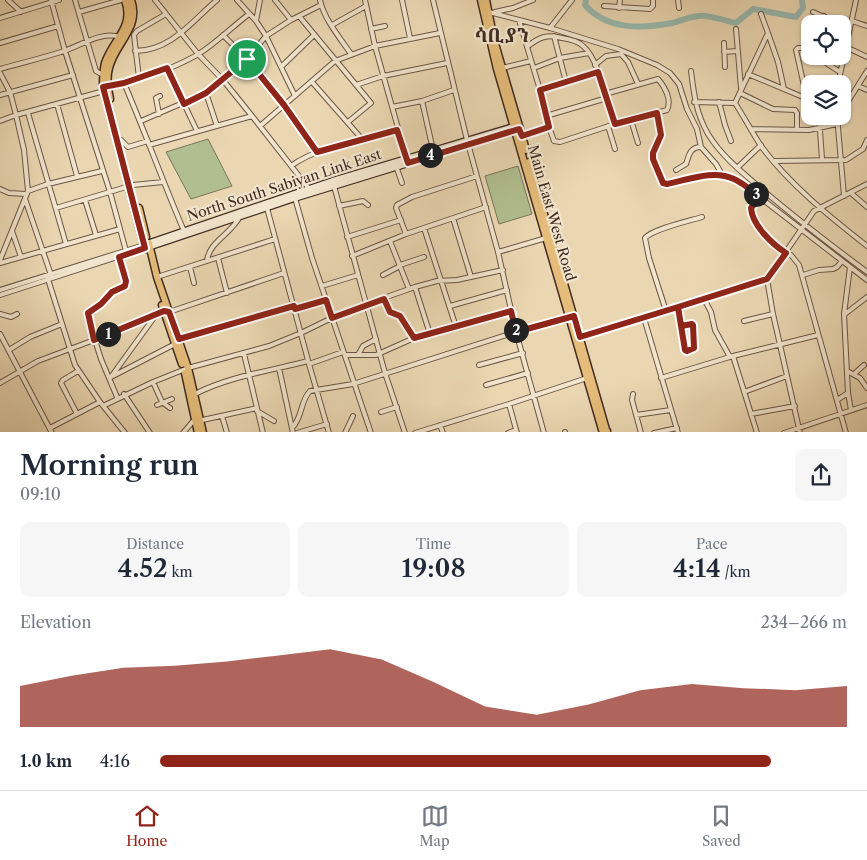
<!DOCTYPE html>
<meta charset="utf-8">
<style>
body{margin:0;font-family:"Libre Caslon Text","Noto Serif Ethiopic",serif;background:#f6f6f7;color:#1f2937;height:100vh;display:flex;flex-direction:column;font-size:19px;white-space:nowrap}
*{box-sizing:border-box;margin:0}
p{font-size:16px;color:#747a83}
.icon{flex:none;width:28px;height:28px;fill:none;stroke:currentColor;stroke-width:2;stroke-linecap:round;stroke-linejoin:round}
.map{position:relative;height:432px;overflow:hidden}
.sheet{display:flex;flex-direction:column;background:#fff;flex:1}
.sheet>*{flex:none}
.tools{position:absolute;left:801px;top:15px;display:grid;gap:10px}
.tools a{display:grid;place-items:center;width:50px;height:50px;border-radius:10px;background:#fff;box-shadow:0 1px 4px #0004;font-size:25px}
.pin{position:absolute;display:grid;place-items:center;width:42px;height:42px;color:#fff;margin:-21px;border:2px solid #fff;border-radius:50%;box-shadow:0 1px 5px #0007}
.km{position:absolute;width:25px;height:25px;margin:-12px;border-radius:50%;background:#222;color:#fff;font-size:14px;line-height:25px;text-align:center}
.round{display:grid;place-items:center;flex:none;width:52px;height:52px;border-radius:10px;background:#f6f6f7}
.head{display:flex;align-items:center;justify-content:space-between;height:85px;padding:0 20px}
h1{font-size:28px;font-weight:600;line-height:38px}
.figures{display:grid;grid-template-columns:repeat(3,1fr);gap:8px;height:85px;padding:5px 20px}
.figures div{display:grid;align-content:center;border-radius:10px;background:#f6f6f7;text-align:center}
.figures b{font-size:25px;font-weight:600}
.figures small{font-size:14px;font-weight:400}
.figures p{font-size:14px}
.chart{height:140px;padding:10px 20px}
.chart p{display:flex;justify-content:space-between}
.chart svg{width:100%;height:90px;margin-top:5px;fill:#8f2418;opacity:.7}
ul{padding:0 20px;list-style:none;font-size:16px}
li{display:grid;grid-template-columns:80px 60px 1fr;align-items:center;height:38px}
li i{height:12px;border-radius:6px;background:#8f2418}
.dock{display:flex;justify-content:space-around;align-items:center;height:70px;border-top:1px solid #e0e1e3;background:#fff;font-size:14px;color:#747a83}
.dock a{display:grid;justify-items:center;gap:2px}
.dock .on{color:#8f2418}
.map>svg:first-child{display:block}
.green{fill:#b1bf90;stroke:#79755a}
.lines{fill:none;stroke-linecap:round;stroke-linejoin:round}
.river{stroke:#98b9ae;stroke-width:6}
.street-casing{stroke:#6b5647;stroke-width:6}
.secondary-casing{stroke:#412b23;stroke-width:8}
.primary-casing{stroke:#412b23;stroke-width:9}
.street{stroke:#f1e5cd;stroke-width:4}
.secondary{stroke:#f1e5cd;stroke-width:5.5}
.primary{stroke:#e5bc79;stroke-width:6}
.route-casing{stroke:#fff;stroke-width:10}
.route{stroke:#8f2418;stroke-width:6}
.labels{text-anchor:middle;stroke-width:4.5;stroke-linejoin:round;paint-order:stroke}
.street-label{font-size:14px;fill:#412b23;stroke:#f1e5cd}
.district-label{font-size:19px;font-weight:bold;fill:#412b23;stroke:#f1e5cd}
</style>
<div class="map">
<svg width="867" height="433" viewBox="0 0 867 433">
<rect width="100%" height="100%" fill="#ead7b2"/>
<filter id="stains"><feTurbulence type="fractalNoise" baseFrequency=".004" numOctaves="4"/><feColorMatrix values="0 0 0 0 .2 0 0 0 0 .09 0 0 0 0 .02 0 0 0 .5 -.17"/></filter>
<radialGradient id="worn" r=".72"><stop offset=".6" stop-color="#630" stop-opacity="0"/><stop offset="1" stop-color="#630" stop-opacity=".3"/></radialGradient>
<path class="green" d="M 208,139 L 232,186 L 191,199 L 166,152 Z
M 518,166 L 532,214 L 499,224 L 485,176 Z"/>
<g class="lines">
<path class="river" d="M 586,0 L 585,5 C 607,30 641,29 672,23 C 680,21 689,17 698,16 C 707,14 726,21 736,23 L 753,9 L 796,17 L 803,8 L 802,0"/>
<defs>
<path id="street" d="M 8,0 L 21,12
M 51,0 L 65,51 L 110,192 L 126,251
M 75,0 L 96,71 L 103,75
M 155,0 L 198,54 L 223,80 L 252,116 L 310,190
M 237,0 L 256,21 L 266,36 L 295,96
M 275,0 L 291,20
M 320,0 C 324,19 340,38 351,54
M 365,0 L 375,46 L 407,160
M 402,0 L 410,38
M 433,0 L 467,140 L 498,252 L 516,332 L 544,433
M 678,0 L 679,8
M 604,6 L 650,9 L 653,6 L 653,0
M 619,8 L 620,0
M 79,12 L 121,0
M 489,12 L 550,28 L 618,49 L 657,65 L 670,73 L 679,84 L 687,109 L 697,129 L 701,147
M 495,12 L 513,8 L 533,0
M 813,12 L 840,24
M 761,14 L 768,33 L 735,103 C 744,117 752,132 761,146 C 789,184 830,217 867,246
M 299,16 L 371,103 L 348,122
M 0,18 L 59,0
M 519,20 L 540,90 L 549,127 L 554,141 L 560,142 L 615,124 L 667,110 C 672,100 665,87 658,79 L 605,94
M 256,21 L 260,0
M 852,21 L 867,26
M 820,24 L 824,16
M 332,25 L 366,6
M 550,28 L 572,0
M 371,29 L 385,26
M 736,29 L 741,88
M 768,33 L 778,62 L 784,89
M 223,35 C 259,70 288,110 317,152
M 554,36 L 566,82
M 0,43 L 58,26
M 724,43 L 725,67
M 527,47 C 539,37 547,34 562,38 C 569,39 578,41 583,46 C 599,59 608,104 615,124
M 846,47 L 867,57
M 135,51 C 171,51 192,21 217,0
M 724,52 L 737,51
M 815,56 L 840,72
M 595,65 L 606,56 L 621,54 L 628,62 L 638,84
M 281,67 L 314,35
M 167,68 L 197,131
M 502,68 L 531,61
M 534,68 L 560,58 L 589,53
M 0,69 C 21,63 43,58 64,51 C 82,45 101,31 120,37
M 691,71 C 694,95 696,113 708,134 C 722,157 744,174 764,191 C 798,220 832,246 867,272
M 0,73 L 10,92 L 16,115 L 24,150 L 28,191 L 0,260
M 748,74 L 810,100
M 139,78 L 134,35 L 137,31 L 166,14
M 312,82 L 362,139
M 124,83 C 145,132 163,182 184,231
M 838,84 L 856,0
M 356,85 L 383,76 L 447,63
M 858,86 L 867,90
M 106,87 C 137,81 170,70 197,55 C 215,44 232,27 249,14
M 540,90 L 598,72
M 206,93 L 217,126
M 740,93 L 773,109 L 795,110 L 797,113 L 797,130
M 0,95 L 73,75
M 807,99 L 796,50 L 798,48 L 802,48 L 810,53
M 422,101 L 433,150
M 694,102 L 735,103
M 719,102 L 725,125 L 731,141
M 57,104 L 77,176
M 392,107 L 422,101 L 454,90
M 842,111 L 867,71
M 28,113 L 66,244
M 657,113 L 661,135 L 656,145 L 653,159 L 663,183 L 667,184 C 692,179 716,169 740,182 L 867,280
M 159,114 L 156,98 L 160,96
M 546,116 L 607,98
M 819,116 L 822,159
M 837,116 L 844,196
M 631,120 L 638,143
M 0,121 L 16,115 L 104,91
M 141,121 L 206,93 L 247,59 L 266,36 L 291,20 L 321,5
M 260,126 L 335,61 L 375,46 L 440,33
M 608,126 L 615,149
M 751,129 L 809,130 L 837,124
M 522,136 L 549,127
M 121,140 L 128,147 L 148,141
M 149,145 L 252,116
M 774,161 L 846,160 L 863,149 L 867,140
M 291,166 C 318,146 364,139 397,130
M 396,166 L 402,183
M 737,168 L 761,145
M 676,170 L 686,164 C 689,155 690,147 701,147 L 716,164 L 723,176
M 334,186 L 385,373 L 405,433
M 0,189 L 9,193 L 26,194
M 28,191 L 48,184 L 102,171
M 851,193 L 867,207
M 760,197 L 751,208 L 754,220 L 760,228 L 777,247 L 791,255 L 799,265 L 846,433
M 295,198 L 312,258 L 371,433
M 25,199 L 51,275
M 85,200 L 96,235
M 339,206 L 363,201 L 368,205
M 56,208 L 133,185 L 163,182
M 267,208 L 309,364 L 329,433
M 453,218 L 471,277
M 424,228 L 456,327
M 12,231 L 21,257
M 406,234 L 396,208 L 397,205 L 412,197 L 477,176
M 347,237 L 401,220
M 390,241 L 409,289
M 498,252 L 546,238
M 352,256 L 406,234 L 486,207
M 218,258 L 227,293
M 207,261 C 209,241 232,234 240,216
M 0,263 L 120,229
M 400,265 L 424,257
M 190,267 L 194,283
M 850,267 L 844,314 L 848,393 L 851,410
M 383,275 L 400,266
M 803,275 L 819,270 L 833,269 L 837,267 L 842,261
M 47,276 L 75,365 L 100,402 L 125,433
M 157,277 L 275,239
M 767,279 L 773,314 L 800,433
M 322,286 L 358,275
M 415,287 L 430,334
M 0,290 L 144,245
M 0,295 L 145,248
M 384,299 L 390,312 L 400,316 L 414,338
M 704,299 L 711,312 L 715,330 L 730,357
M 450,306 L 507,290
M 678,307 L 685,350 L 694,349 L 693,325 L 692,324 L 681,326
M 295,309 L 326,299
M 666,311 L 649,258 L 645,238 C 653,229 689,221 702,217
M 0,314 L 11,317 L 17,314
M 845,314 L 867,297
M 644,318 L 678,433
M 744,321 L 773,314
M 0,334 L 52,433
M 578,338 L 767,279 L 814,211 L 867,184
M 179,339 L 294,306
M 9,350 L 30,337 L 62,324
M 244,354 L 263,433
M 345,355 L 376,355 L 414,338 L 511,311
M 358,355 L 363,346 L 376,339
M 733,356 L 757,433
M 309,364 L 343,352
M 479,365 L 523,353
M 279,368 L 293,433
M 847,371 L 860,378 L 867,388
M 854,374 L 864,365
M 111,377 L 158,312
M 111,377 L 175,344
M 661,378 L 733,356 L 818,335
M 153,382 L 162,402 L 170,408
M 0,383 L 38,361 L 94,340 L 158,312 L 169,312 L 284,273
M 486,385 L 528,373
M 744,392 L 787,376
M 124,394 L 150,433
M 195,394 C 230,376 270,371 308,361
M 633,394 L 632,400 L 641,433
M 117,397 L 101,359 L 87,315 L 89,312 L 101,304 L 111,292 L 125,286 L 126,281 L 119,257
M 837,400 L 848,393
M 509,404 L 517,433
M 157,405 L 172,399
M 103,406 L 153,382 L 188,368 L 269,346 L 301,333 L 344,312 L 415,287 L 437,281 L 457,280 L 503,270
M 257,411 L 274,421
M 381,412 L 397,407
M 77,414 L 61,383 L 63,380 L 78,371
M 751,414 L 795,406
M 636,415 L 671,410
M 222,416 L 227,433
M 198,421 L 257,408
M 440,425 L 443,433
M 50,428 L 100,402
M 292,428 C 303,417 300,401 310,391 L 353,384 L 516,332 L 570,317
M 565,432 L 565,433
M 183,433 L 195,419
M 297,433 L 327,424
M 345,433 L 353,416
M 415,433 L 509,404 L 587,378
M 508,433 L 516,430
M 654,433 L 677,428
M 784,433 L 867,405"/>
<path id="secondary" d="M 149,243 L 332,181 L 516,126
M 152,246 L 295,198 L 517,130"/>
<path id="primary" d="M 125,0 C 135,28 113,39 105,63 C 103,71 103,79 103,87 L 144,246 L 147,249 L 150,248 L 149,243 L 145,244
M 481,0 L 497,69 L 603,433 L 607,431
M 486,0 L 494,40 L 526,150
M 110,99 C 108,89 106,79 109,68 C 115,43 141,28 131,0
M 529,162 L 607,433
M 139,208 L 146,237
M 150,248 L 157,277 L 188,368 L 203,433
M 162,305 L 182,364
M 185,373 L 198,433"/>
</defs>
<use href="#street" class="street-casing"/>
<use href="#secondary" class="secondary-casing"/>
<use href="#primary" class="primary-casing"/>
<use href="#street" class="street"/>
<use href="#secondary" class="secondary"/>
<use href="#primary" class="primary"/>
</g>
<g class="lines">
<defs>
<path id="route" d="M 247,59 L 206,93 L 184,104 L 167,68 L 124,83 L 103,87 L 145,248 L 119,257 L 126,281 L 125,286 L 112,292 L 101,304 L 88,313 L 94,340 L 164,311 L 169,312 L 179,339 L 294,306 L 295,309 L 326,300 L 332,318 L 384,299 L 390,312 L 400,316 L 414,338 L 511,311 L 516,332 L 574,316 L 580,337 L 678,307 L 681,326 L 692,324 L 693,325 L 694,348 L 687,351 L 685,350 L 678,307 L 767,279 L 786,253 C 772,244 752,225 751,208 L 760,197 C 752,191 743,183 734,179 C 713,169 688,180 667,184 L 663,183 L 653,159 L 653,153 L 661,135 L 657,113 L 615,124 L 598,72 L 540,90 L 549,127 L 522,136 L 519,129 L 408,163 L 397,130 L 317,152 L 284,105 L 247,59"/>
</defs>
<use href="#route" class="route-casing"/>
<use href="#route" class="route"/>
</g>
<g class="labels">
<g class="street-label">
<text transform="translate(284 185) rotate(-18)" y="5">North South Sabiyan Link East</text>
<text transform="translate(552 213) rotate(74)" y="5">Main East West Road</text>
</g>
<g class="district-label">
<text x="502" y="42">ሳቢያን</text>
</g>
</g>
<rect width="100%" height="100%" filter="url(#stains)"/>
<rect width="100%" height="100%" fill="url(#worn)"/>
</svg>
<div class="tools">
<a><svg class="icon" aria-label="locate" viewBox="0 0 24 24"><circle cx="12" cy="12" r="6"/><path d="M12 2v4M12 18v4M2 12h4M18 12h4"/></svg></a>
<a><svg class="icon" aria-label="layers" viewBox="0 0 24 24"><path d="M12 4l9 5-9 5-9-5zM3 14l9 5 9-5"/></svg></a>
</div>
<div class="pin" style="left:247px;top:59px;background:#1e9e55"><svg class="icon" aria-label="arrive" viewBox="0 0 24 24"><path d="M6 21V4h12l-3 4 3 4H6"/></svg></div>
<b class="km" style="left:108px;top:334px">1</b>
<b class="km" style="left:516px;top:330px">2</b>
<b class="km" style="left:756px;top:194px">3</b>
<b class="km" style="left:430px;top:155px">4</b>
</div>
<section class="sheet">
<div class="head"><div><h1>Morning run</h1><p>09:10</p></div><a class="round"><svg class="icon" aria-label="share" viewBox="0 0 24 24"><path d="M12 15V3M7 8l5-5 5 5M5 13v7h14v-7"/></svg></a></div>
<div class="figures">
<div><p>Distance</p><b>4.52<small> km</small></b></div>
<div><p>Time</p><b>19:08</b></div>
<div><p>Pace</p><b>4:14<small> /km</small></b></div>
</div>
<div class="chart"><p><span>Elevation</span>234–266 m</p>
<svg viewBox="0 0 160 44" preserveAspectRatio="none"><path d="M0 44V24L10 19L20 15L30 14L40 12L50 9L60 6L70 11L80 22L90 34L100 38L110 33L120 26L130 23L140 25L150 26L160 24V44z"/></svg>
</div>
<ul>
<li><b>1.0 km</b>4:16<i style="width:89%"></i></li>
</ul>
</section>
<nav class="dock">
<a class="on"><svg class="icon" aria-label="home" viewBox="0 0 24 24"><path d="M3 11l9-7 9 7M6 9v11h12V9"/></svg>Home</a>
<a><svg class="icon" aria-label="map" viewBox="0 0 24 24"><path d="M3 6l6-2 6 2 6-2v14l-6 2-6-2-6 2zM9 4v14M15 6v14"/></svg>Map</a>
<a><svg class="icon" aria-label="saved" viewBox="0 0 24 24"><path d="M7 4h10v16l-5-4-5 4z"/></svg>Saved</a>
</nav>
